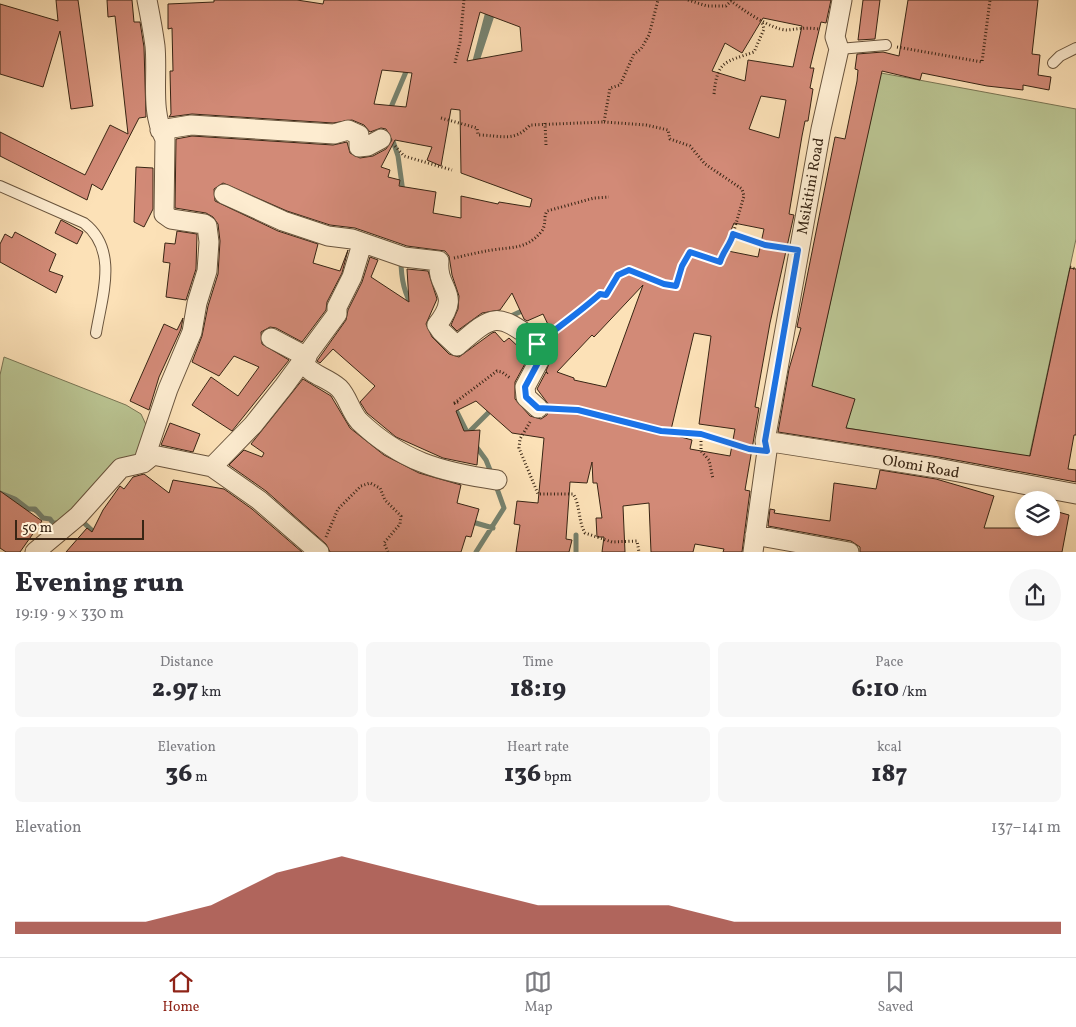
<!DOCTYPE html>
<meta charset="utf-8">
<style>
body{margin:0;font-family:Vollkorn,serif;background:#f7f7f7;color:#2b2b33;height:100vh;display:flex;flex-direction:column;font-size:19px;white-space:nowrap}
*{box-sizing:border-box;margin:0}
p{font-size:16px;color:#7c7c81}
.icon{flex:none;width:28px;height:28px;fill:none;stroke:currentColor;stroke-width:2;stroke-linecap:round;stroke-linejoin:round}
.map{position:relative;height:552px;overflow:hidden}
.side{display:flex;flex-direction:column;background:#fff;flex:1}
.side>*{flex:none}
.controls{position:absolute;left:1015px;top:491px;display:grid;gap:10px}
.controls a{display:grid;place-items:center;width:45px;height:45px;border-radius:50%;background:#fff;box-shadow:0 2px 8px #0003;font-size:25px}
.scale{position:absolute;left:15px;bottom:12px;width:129px;box-sizing:border-box;padding-left:5px;border:2px solid #382514;border-top:0;font-size:14px;line-height:18px;white-space:nowrap;color:#382514;-webkit-text-stroke:4px #fdecd0;paint-order:stroke}
.pin{position:absolute;display:grid;place-items:center;width:42px;height:42px;color:#fff;margin:-21px;border-radius:10px;box-shadow:0 2px 8px #0006}
.round{display:grid;place-items:center;flex:none;width:52px;height:52px;border-radius:26px;background:#f7f7f7}
.headline{display:flex;align-items:center;justify-content:space-between;height:85px;padding:0 15px}
h1{font-size:28px;font-weight:800;line-height:38px}
.metrics{display:grid;grid-template-columns:repeat(3,1fr);gap:8px;height:85px;padding:5px 15px}
.metrics div{display:grid;align-content:center;border-radius:8px;background:#f7f7f7;text-align:center}
.metrics b{font-size:25px;font-weight:800}
.metrics small{font-size:14px;font-weight:400}
.metrics p{font-size:14px}
.chart{height:140px;padding:10px 15px}
.chart p{display:flex;justify-content:space-between}
.chart svg{width:100%;height:90px;margin-top:5px;fill:#8f2418;opacity:.7}
.tab-bar{display:flex;justify-content:space-around;align-items:center;height:70px;border-top:1px solid #e1e1e2;background:#fff;font-size:14px;color:#7c7c81}
.tab-bar a{display:grid;justify-items:center;gap:2px}
.tab-bar .current{color:#8f2418}
.map>svg:first-child{display:block}
.green{fill:#bac492;stroke:#797453}
.lines{fill:none;stroke-linecap:round;stroke-linejoin:round}
.stream{stroke:#76816d;stroke-width:5}
.building{fill:#d28a77;stroke:#382514;fill-rule:evenodd}
.lane-casing{stroke:#69543d;stroke-width:12}
.street-casing{stroke:#69543d;stroke-width:21}
.path{stroke:#382514;stroke-width:3;stroke-dasharray:1 2.5;stroke-linecap:butt}
.lane{stroke:#fdecd0;stroke-width:10}
.street{stroke:#fdecd0;stroke-width:19}
.route-casing{stroke:#fff;stroke-width:10}
.route{stroke:#1a73e8;stroke-width:6}
.labels{text-anchor:middle;stroke-width:4;stroke-linejoin:round;paint-order:stroke}
.street-label{font-size:15px;fill:#382514;stroke:#fdecd0}
</style>
<div class="map">
<svg width="1076" height="552" viewBox="0 0 1076 552">
<rect width="100%" height="100%" fill="#fce1b7"/>
<filter id="stains"><feTurbulence type="fractalNoise" baseFrequency=".004" numOctaves="4"/><feColorMatrix values="0 0 0 0 .2 0 0 0 0 .09 0 0 0 0 .02 0 0 0 .5 -.17"/></filter>
<radialGradient id="worn" r=".72"><stop offset=".6" stop-color="#630" stop-opacity="0"/><stop offset="1" stop-color="#630" stop-opacity=".3"/></radialGradient>
<path class="green" d="M 881,73 L 1076,109 L 1076,239 L 1029,458 L 804,421 Z
M 4,357 L 126,405 L 141,414 L 149,431 L 137,459 L 60,527 L 0,492 L 0,375 Z"/>
<g class="lines">
<path class="stream" d="M 476,64 L 497,0
M 474,65 L 491,0
M 389,112 L 408,67
M 390,132 L 398,156 L 403,192
M 401,260 C 401,276 404,294 413,307
M 509,317 L 526,309
M 540,335 L 545,338 L 555,329
M 454,406 L 469,436
M 467,434 L 492,409
M 475,445 L 486,460 L 492,475
M 0,493 L 15,499 L 28,509 L 35,509 L 43,518 L 50,519 L 53,523 L 61,523
M 469,521 L 493,528
M 83,522 L 97,535
M 576,535 L 576,552
M 476,552 L 504,508 L 495,483"/>
</g>
<path class="building" d="M 56,0 L 78,0 L 93,106 L 71,109 L 60,31 L 43,87 L 0,74 L 0,4 L 58,21 Z
M 107,0 L 132,0 L 134,22 L 140,22 L 144,47 L 146,117 L 139,118 L 102,190 L 92,184 L 87,200 L 0,156 L 0,132 L 85,175 L 110,125 L 128,134 L 115,16 L 108,17 Z
M 214,0 L 297,0 L 323,4 L 324,0 L 831,0 L 826,23 L 821,22 L 810,68 L 814,68 L 810,88 L 813,89 L 808,121 L 805,121 L 802,136 L 789,214 L 794,215 L 770,323 L 755,407 L 759,408 L 745,490 L 750,491 L 742,552 L 723,552 L 724,549 L 695,544 L 693,552 L 651,552 L 649,503 L 623,506 L 625,552 L 602,552 L 604,537 L 597,537 L 596,518 L 602,518 L 597,483 L 593,483 L 592,462 L 587,483 L 570,482 L 566,539 L 572,540 L 569,552 L 516,552 L 520,525 L 514,524 L 517,501 L 538,503 L 544,438 L 512,433 L 476,401 L 456,411 L 464,431 L 480,430 L 477,465 L 443,458 L 396,437 L 367,413 L 360,402 L 375,386 L 333,349 L 320,363 L 317,361 L 346,320 L 348,310 L 362,282 L 370,257 L 378,260 L 371,277 L 409,302 L 407,269 L 428,271 L 437,299 L 426,324 L 432,337 L 449,354 L 459,357 L 492,333 L 495,332 L 504,342 L 509,338 L 525,353 L 527,360 L 515,382 L 515,399 L 530,416 L 541,419 L 547,415 L 549,405 L 537,389 L 546,372 L 548,374 L 546,371 L 551,359 L 547,350 L 547,342 L 553,335 L 543,314 L 527,321 L 524,319 L 512,293 L 500,310 L 482,313 L 457,331 L 451,325 L 458,309 L 459,296 L 452,275 L 449,256 L 445,251 L 407,246 L 355,228 L 330,225 L 287,211 L 223,183 L 214,189 L 215,201 L 278,231 L 318,244 L 313,263 L 340,271 L 348,250 L 342,273 L 327,302 L 326,310 L 302,342 L 276,328 L 270,327 L 261,332 L 262,344 L 289,360 L 232,431 L 192,405 L 211,377 L 238,396 L 259,367 L 234,356 L 219,376 L 192,362 L 202,336 L 208,306 L 218,274 L 220,241 L 218,224 L 213,217 L 206,213 L 175,208 L 176,139 L 192,136 L 333,145 L 347,142 L 350,153 L 360,158 L 373,156 L 386,149 L 392,140 L 386,129 L 381,128 L 370,132 L 364,125 L 352,120 L 333,123 L 192,114 L 169,117 L 171,114 L 170,71 L 173,71 L 172,28 L 168,29 L 168,4 L 214,2 ZM 480,12 L 520,27 L 522,51 L 467,61 ZM 763,18 L 802,26 L 793,67 L 748,60 L 745,81 L 712,71 L 725,43 L 742,53 ZM 382,70 L 412,73 L 406,107 L 374,104 ZM 761,96 L 786,100 L 779,138 L 749,129 ZM 451,109 L 460,110 L 461,173 L 532,199 L 530,207 L 499,202 L 498,204 L 461,196 L 461,218 L 433,213 L 436,192 L 399,186 L 400,180 L 388,177 L 390,170 L 381,167 L 395,140 L 432,147 L 427,160 L 441,166 ZM 734,223 L 764,229 L 758,257 L 723,250 ZM 643,285 L 606,387 L 574,380 L 574,378 L 557,372 L 592,335 L 594,337 ZM 694,333 L 711,336 L 699,424 L 735,429 L 730,456 L 690,449 L 692,440 L 670,434 Z
M 863,0 L 880,0 L 875,39 L 858,40 Z
M 908,0 L 1038,0 L 1032,54 L 1040,55 L 1038,75 L 1051,77 L 1049,90 L 1023,85 L 1023,90 L 987,86 L 922,73 L 920,80 L 882,71 L 812,386 L 855,399 L 846,428 L 1030,456 L 1070,268 L 1076,269 L 1076,435 L 1074,435 L 1068,469 L 1076,470 L 1076,482 L 939,457 L 778,432 L 789,369 L 801,328 L 797,327 L 835,137 L 845,139 L 857,81 L 858,70 L 855,69 L 857,54 L 883,52 L 899,56 Z
M 136,167 L 153,168 L 153,209 L 144,227 L 134,222 Z
M 61,220 L 83,232 L 77,244 L 55,233 Z
M 177,231 L 197,234 L 196,269 L 186,300 L 166,297 L 170,263 L 163,262 L 165,243 L 175,244 Z
M 15,232 L 56,254 L 49,271 L 63,276 L 56,293 L 0,262 L 0,244 L 5,234 L 12,238 Z
M 183,318 L 181,329 L 159,377 L 149,410 L 130,401 L 164,324 L 177,330 Z
M 303,379 L 331,396 L 350,428 L 384,455 L 419,473 L 461,485 L 457,503 L 479,509 L 471,537 L 466,536 L 461,552 L 330,552 L 326,544 L 266,491 L 229,465 L 244,450 L 262,457 L 264,453 L 251,444 Z
M 170,423 L 200,434 L 193,452 L 161,445 Z
M 880,470 L 936,479 L 994,496 L 984,528 L 1051,528 L 1051,510 L 1069,515 L 1062,552 L 860,552 L 860,547 L 851,541 L 768,526 L 770,509 L 775,510 L 774,513 L 830,521 L 834,483 L 876,489 Z
M 144,474 L 169,493 L 173,480 L 224,489 L 252,509 L 302,552 L 66,552 L 87,528 L 92,532 L 103,510 L 120,486 L 124,489 L 133,477 Z
M 0,491 L 42,521 L 20,552 L 6,552 L 0,548 Z"/>
<g class="lines">
<defs>
<path id="lane" d="M 839,49 L 886,45
M 1053,63 L 1060,56 L 1076,48
M 0,186 L 84,223 C 119,250 102,296 96,333"/>
<path id="street" d="M 160,130 L 191,125 L 334,134 L 348,130 L 359,135 L 359,147 L 368,146 L 381,139
M 224,194 L 283,221 L 328,236 L 352,239 L 404,257 L 439,261 C 436,291 463,292 437,325 L 441,331 L 457,346 C 494,314 496,312 536,341 L 536,354 L 540,359 L 525,387 L 526,397 L 538,408
M 271,338 L 307,357
M 302,362 C 312,376 327,377 339,388 C 348,397 350,411 359,421 C 401,461 440,472 497,480
M 765,441 L 937,468 L 1076,494
M 143,463 L 168,389 L 192,332 L 197,303 L 207,271 L 209,242 L 207,226 L 204,224 L 171,219 L 164,214 L 165,139 C 150,111 158,77 155,46 C 153,31 150,15 147,0
M 212,467 L 253,425 L 284,386 L 337,314 L 337,307 L 352,277 L 362,244
M 755,535 L 849,552
M 35,552 L 78,516 L 121,468 L 143,463 L 153,455 L 212,467 L 259,500 L 319,552
M 753,552 L 767,451 L 765,441 L 821,129 L 839,49 L 835,37 L 842,0"/>
</defs>
<use href="#lane" class="lane-casing"/>
<use href="#street" class="street-casing"/>
<path class="path" d="M 688,0 L 707,6 L 726,6 L 731,1 C 743,10 772,30 787,30 C 798,29 807,27 818,29
M 897,47 L 982,62 L 990,0
M 455,63 L 460,42 L 464,0
M 714,94 C 717,60 726,62 754,52 L 764,29 L 762,22
M 441,118 L 477,128 L 478,135 C 500,135 514,143 530,125 L 604,122 L 610,88 L 620,85 L 634,54 L 641,49 L 649,35 L 658,0
M 604,122 L 646,125 L 668,130 L 670,139 L 690,146 L 705,164 L 742,189 L 744,196 L 733,234
M 545,123 L 546,145
M 395,146 L 404,156 L 452,170
M 454,258 C 467,255 480,252 492,250 C 512,247 527,249 541,232 C 547,225 543,217 547,211 L 594,198 L 609,197
M 1070,267 L 1076,269
M 551,333 L 579,313 L 600,294 L 606,295 L 618,275 L 626,270 L 664,284 L 676,286 L 682,266 L 690,252 L 720,262 C 723,251 731,244 733,234 L 765,245 L 783,248
M 458,402 L 453,404 L 497,371 L 502,372 L 510,378
M 555,409 L 578,410 L 661,431 L 701,434 L 749,449
M 530,422 L 520,439 L 519,448 L 538,494 L 573,494 C 580,503 578,521 585,533 L 612,542 L 637,541 L 639,552
M 701,434 L 701,451 L 709,460 L 713,479
M 326,537 L 338,509 L 361,486 L 370,483 L 380,488 L 385,500 L 401,516 L 400,524 L 384,543 L 388,552"/>
<use href="#lane" class="lane"/>
<use href="#street" class="street"/>
</g>
<g class="lines">
<defs>
<path id="route" d="M 733,234 L 765,245 L 798,250 L 765,441 L 767,451 L 749,449 L 701,434 L 661,431 L 578,410 L 538,408 L 526,397 L 525,387 L 540,359 L 536,354 L 537,344 C 558,327 580,312 600,294 L 606,295 L 618,275 L 629,270 L 664,284 L 676,286 L 682,266 L 690,252 L 720,262 C 723,251 731,244 733,234 Z"/>
</defs>
<use href="#route" class="route-casing"/>
<use href="#route" class="route"/>
</g>
<g class="labels">
<g class="street-label">
<text transform="translate(810 186) rotate(-80)" y="5">Msikitini Road</text>
<text transform="translate(921 466) rotate(10)" y="5">Olomi Road</text>
</g>
</g>
<rect width="100%" height="100%" filter="url(#stains)"/>
<rect width="100%" height="100%" fill="url(#worn)"/>
</svg>
<div class="controls">
<a><svg class="icon" aria-label="layers" viewBox="0 0 24 24"><path d="M12 4l9 5-9 5-9-5zM3 14l9 5 9-5"/></svg></a>
</div>
<div class="scale">50 m</div>
<div class="pin" style="left:537px;top:344px;background:#1e9e55"><svg class="icon" aria-label="arrive" viewBox="0 0 24 24"><path d="M6 21V4h12l-3 4 3 4H6"/></svg></div>
</div>
<section class="side">
<div class="headline"><div><h1>Evening run</h1><p>19:19 · 9 × 330 m</p></div><a class="round"><svg class="icon" aria-label="share" viewBox="0 0 24 24"><path d="M12 15V3M7 8l5-5 5 5M5 13v7h14v-7"/></svg></a></div>
<div class="metrics">
<div><p>Distance</p><b>2.97<small> km</small></b></div>
<div><p>Time</p><b>18:19</b></div>
<div><p>Pace</p><b>6:10<small> /km</small></b></div>
</div>
<div class="metrics">
<div><p>Elevation</p><b>36<small> m</small></b></div>
<div><p>Heart rate</p><b>136<small> bpm</small></b></div>
<div><p>kcal</p><b>187</b></div>
</div>
<div class="chart"><p><span>Elevation</span>137–141 m</p>
<svg viewBox="0 0 160 44" preserveAspectRatio="none"><path d="M0 44V38L10 38L20 38L30 30L40 14L50 6L60 14L70 22L80 30L90 30L100 30L110 38L120 38L130 38L140 38L150 38L160 38V44z"/></svg>
</div>
</section>
<nav class="tab-bar">
<a class="current"><svg class="icon" aria-label="home" viewBox="0 0 24 24"><path d="M3 11l9-7 9 7M6 9v11h12V9"/></svg>Home</a>
<a><svg class="icon" aria-label="map" viewBox="0 0 24 24"><path d="M3 6l6-2 6 2 6-2v14l-6 2-6-2-6 2zM9 4v14M15 6v14"/></svg>Map</a>
<a><svg class="icon" aria-label="saved" viewBox="0 0 24 24"><path d="M7 4h10v16l-5-4-5 4z"/></svg>Saved</a>
</nav>
